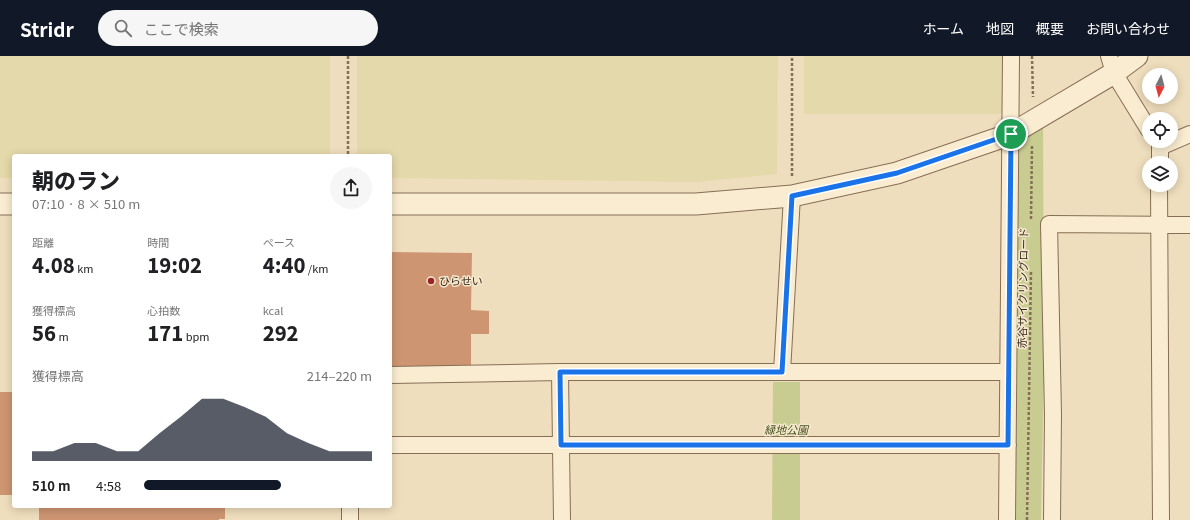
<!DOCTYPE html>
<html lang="ja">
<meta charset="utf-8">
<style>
body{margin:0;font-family:Georgia,"Noto Sans JP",serif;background:#f6f6f6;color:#202124;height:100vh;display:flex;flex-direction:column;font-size:15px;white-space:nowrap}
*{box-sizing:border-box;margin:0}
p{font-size:13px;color:#757577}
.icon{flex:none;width:22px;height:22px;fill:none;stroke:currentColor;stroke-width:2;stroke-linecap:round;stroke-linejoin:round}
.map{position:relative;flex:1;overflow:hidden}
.side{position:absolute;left:12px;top:98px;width:380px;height:354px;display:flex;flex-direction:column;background:#fff;border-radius:4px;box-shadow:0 2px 10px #0003}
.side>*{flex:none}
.needle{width:26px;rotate:186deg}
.tools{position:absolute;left:1142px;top:12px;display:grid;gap:8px}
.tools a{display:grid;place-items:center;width:36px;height:36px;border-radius:50%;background:#fff;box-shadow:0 2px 10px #0003;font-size:20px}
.pin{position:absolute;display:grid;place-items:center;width:34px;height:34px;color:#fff;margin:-17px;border:2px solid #fff;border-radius:50%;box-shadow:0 1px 4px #0007}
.round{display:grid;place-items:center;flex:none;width:42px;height:42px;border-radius:21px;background:#f6f6f6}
.overview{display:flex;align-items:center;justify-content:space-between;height:68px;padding:0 20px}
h1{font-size:22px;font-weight:800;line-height:30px}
.figures{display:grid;grid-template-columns:repeat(3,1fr);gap:6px;height:68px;padding:4px 20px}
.figures div{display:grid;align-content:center}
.figures b{font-size:20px;font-weight:800}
.figures small{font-size:11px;font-weight:400}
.figures p{font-size:11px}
.chart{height:112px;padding:8px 20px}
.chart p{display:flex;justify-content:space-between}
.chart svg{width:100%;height:72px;margin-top:4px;fill:#111827;opacity:.7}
ul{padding:0 20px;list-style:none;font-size:13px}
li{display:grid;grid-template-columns:64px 48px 1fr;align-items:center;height:30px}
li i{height:10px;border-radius:5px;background:#111827}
header{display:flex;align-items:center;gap:24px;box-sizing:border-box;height:56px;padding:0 20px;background:#111827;color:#fff}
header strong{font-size:19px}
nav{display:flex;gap:22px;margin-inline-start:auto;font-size:14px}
.search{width:280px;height:36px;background:#f6f6f6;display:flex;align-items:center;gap:10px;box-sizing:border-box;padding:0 14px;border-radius:22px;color:#757577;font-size:15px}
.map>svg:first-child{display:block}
.farmland{fill:#e4d9aa}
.green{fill:#c8cc91}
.building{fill:#ce9572}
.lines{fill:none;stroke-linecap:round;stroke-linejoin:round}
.minor-casing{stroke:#876e56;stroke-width:18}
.tertiary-casing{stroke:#876e56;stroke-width:23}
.path{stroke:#876e56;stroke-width:2.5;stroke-dasharray:3 2;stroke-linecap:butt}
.minor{stroke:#f9ecd0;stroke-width:16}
.tertiary{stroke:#f9ecd0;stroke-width:21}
.route-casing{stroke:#fff;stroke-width:8}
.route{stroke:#1a73e8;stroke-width:5}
.poi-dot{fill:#97252a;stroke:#f6e8cd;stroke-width:1.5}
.labels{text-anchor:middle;stroke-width:3;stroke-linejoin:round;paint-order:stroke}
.poi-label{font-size:11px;fill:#36271b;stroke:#f6e8cd;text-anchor:start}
.street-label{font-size:11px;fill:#36271b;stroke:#f6e8cd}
.park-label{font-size:11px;font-style:italic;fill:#485321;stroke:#f6e8cd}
</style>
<header>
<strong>Stridr</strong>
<div class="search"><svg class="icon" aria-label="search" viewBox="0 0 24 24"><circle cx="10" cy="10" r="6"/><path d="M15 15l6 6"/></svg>ここで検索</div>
<nav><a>ホーム</a><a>地図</a><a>概要</a><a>お問い合わせ</a></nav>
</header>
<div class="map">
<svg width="1190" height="464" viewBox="0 0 1190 464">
<rect width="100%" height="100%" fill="#efdebd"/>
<path class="farmland" d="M 0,0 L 330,0 L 330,100 L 14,100 L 14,122 L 0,122 Z
M 357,0 L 778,0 L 777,118 L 697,126 L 390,122 L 390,100 L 357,100 Z
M 804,0 L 1006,0 L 1006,58 L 804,58 Z"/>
<path class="green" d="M 1043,63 L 1044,310 L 1041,464 L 1012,464 L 1015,80 Z
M 773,326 L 800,326 L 800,464 L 772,464 Z"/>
<path class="building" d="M 390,196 L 472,197 L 471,254 L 489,255 L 489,278 L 471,278 L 471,312 L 390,311 Z
M 0,336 L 14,336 L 14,439 L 0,439 Z
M 39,450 L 225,450 L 225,463 L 219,463 L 219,464 L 39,464 Z"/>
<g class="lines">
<defs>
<path id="minor" d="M 1109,0 L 1114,17 L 1149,74
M 1160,107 L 1160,91 L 1190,78
M 1159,129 L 1161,464
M 560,316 L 562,464
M 782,316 L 792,140
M 390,319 L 560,316 L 1008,316
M 390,389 L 1008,389
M 350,450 L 350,464
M 1007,464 L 1011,0
M 1052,464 L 1053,358 L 1049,168 L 1190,169"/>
<path id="tertiary" d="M 0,148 L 14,148
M 390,148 L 696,148 L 792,140 L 897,117 L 1011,78 L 1114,17 L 1137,0"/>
</defs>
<use href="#minor" class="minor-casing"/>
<use href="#tertiary" class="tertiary-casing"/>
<path class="path" d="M 348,0 L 348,100
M 1032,0 L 1033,41
M 792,120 L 792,0
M 1031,163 L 1032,88
M 1027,464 L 1031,216"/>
<use href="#minor" class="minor"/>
<use href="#tertiary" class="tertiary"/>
</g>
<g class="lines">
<defs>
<path id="route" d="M 1011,78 L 1008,389 L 561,389 L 560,316 L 782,316 L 792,140 L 897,117 Z"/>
</defs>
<use href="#route" class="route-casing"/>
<use href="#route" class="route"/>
</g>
<circle class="poi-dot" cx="431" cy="225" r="4"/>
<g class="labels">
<g class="poi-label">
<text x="439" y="229">ひらせい</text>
</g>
<g class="street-label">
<text transform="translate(1023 232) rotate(-89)" y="4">赤谷サイクリングロード</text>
</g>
<g class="park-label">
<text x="786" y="378">緑地公園</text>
</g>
</g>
</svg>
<div class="tools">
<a><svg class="needle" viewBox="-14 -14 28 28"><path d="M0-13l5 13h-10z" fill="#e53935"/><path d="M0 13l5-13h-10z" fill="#757577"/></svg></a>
<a><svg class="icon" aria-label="locate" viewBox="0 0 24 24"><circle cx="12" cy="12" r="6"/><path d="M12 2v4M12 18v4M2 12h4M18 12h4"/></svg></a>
<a><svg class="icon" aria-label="layers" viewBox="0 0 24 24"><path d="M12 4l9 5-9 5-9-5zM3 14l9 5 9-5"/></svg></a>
</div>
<div class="pin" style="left:1011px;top:78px;background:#1e9e55"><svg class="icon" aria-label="arrive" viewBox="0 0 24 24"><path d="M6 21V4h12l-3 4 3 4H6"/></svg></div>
<section class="side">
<div class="overview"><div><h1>朝のラン</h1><p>07:10 · 8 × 510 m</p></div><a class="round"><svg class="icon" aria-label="share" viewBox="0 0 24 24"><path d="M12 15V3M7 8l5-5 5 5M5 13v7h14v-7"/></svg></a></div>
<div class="figures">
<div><p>距離</p><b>4.08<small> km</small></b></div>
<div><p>時間</p><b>19:02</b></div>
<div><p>ペース</p><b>4:40<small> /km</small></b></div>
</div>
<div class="figures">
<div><p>獲得標高</p><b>56<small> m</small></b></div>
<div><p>心拍数</p><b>171<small> bpm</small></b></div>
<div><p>kcal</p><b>292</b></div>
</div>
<div class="chart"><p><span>獲得標高</span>214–220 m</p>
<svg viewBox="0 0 160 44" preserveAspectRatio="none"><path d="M0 44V38L10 38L20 33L30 33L40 38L50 38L60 27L70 17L80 6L90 6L100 11L110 17L120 27L130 33L140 38L150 38L160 38V44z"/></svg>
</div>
<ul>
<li><b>510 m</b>4:58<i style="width:60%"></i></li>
</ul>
</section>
</div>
